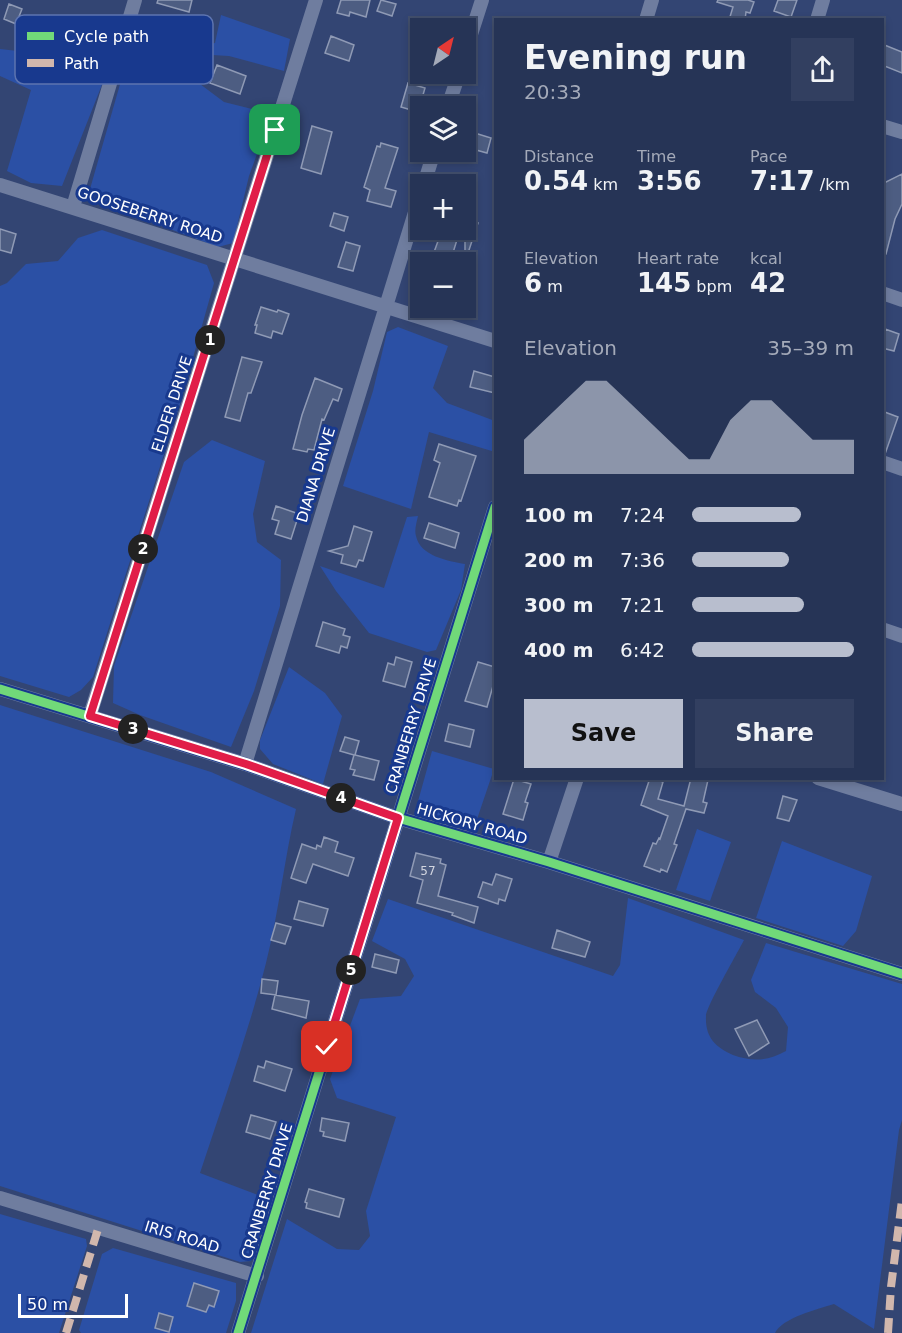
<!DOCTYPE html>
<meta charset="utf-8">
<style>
body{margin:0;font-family:"DejaVu Sans",sans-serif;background:#323f60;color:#f1f3f6;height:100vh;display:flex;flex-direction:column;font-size:22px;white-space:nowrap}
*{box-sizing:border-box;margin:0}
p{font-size:20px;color:#a4aab9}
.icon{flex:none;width:33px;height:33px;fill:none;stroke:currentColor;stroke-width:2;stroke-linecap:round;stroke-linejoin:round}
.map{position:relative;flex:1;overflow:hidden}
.panel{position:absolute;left:494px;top:18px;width:390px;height:762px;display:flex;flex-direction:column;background:#263456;border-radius:0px;box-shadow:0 3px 9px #0003,0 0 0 2px #424f6c}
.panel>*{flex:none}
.needle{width:39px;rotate:35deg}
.fabs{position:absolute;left:410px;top:18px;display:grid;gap:12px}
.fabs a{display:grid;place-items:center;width:66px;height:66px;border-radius:0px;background:#263456;box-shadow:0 3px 9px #0003,0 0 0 2px #424f6c;font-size:30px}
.scale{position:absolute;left:18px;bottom:15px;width:110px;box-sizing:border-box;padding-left:6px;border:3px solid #fff;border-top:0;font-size:16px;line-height:21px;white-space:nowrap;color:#fff;-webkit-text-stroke:4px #18398e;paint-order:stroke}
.pin{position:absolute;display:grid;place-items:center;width:51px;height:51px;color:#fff;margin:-26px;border-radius:12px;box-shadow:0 3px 9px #0006}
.km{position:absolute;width:30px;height:30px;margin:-15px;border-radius:50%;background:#222;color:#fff;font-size:16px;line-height:30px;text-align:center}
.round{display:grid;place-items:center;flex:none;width:63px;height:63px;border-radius:0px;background:#323f60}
.headline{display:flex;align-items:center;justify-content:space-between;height:102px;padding:0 30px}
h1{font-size:33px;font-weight:700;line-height:45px}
.stats{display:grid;grid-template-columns:repeat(3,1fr);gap:9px;height:102px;padding:6px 30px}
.stats div{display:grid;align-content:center}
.stats b{font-size:26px;font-weight:700}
.stats small{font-size:16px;font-weight:400}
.stats p{font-size:16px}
.chart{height:168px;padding:12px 30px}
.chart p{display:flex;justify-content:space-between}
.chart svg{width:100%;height:108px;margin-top:6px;fill:#b8bece;opacity:.7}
.action{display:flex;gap:12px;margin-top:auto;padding:12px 30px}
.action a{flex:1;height:69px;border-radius:0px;background:#b8bece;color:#111;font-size:24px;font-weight:700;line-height:69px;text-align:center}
.action a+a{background:#323f60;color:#f1f3f6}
ul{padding:0 30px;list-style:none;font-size:20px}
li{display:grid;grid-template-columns:96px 72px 1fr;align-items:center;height:45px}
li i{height:15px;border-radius:8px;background:#b8bece}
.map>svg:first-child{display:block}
.green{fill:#2b50a5}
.building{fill:#4d5d82;stroke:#8f9ab5;stroke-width:1.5}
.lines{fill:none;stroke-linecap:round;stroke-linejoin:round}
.minor{stroke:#6f7d9f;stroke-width:14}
.quiet{stroke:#d1b7ad;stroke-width:8;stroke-dasharray:15 8;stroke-linecap:butt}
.cycleway-casing{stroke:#18398e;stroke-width:13}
.cycleway{stroke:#71d979;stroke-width:9}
.route-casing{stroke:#fff;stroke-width:12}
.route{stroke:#e11d48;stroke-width:8}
.labels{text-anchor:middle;stroke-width:6;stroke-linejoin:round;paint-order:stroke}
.number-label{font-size:12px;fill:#d2d6e0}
.street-label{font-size:15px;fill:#fff;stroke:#18398e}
.key{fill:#18398e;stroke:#5d74b0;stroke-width:1.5}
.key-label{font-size:16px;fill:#fff}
</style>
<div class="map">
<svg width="902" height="1333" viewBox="0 0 902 1333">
<rect width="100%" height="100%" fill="#334573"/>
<path class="green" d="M 221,15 L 290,39 L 284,71 L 229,56 L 212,55 L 196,81 L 224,102 L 252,109 L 266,129 L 249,176 L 233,243 L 218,247 L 103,204 L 90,189 L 137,25 L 187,47 L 215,43 Z
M 45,39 L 69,61 L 105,77 L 62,186 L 31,183 L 7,171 L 31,90 L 0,76 L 0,49 L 27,52 Z
M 102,230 L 207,265 L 214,283 L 180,404 L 93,677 L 81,690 L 69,697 L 0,676 L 0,286 L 7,283 L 26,264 L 58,261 L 78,238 Z
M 398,327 L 448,346 L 433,388 L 447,403 L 495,421 L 495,452 L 429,432 L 411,509 L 343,486 L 373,391 L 387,332 Z
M 212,440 L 265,461 L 253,514 L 257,542 L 281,560 L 280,606 L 254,691 L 231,747 L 140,715 L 113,703 L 114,666 L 184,462 Z
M 418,516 C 417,521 414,530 416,536 C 420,556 448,561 465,564 L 461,590 L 436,650 L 427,652 L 369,633 L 336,591 L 320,566 L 384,588 L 407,517 Z
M 289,667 L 325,693 L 342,716 L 323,784 L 273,764 L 260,749 L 260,740 Z
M 0,705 L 211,772 L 296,809 C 284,860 279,912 266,963 C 248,1034 223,1103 200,1173 L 263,1197 L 268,1207 L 251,1261 L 240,1262 L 0,1186 Z
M 432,751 L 494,769 L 473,831 L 423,816 L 417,805 Z
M 697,829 L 731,842 L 710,901 L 676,890 Z
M 782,841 L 872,876 L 856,931 L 843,946 L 756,918 Z
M 628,898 L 744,940 C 738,952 706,1007 706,1016 C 705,1037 715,1047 733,1055 C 752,1062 768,1061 786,1051 L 788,1027 L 776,1008 L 755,992 L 751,980 L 766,943 L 902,984 L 902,1120 L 899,1130 L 874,1329 L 834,1304 C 818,1309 782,1318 775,1333 L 251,1333 L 287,1219 L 337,1249 L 359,1250 L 370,1236 L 366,1211 L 396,1117 L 337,1098 L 330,1079 L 360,999 L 401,996 L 414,976 L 405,959 L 372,941 L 388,899 L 613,976 L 620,965 Z
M 0,1214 L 86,1239 L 87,1246 L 59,1333 L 0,1333 Z
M 113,1248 L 236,1283 L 236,1301 L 226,1333 L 81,1333 L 79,1330 L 102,1254 Z"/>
<path class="building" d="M 158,0 L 192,0 L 189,12 L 157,3 Z
M 341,0 L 370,0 L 366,17 L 350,12 L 349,16 L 337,13 Z
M 381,0 L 396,4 L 392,16 L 377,11 Z
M 718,0 L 748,0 L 754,2 L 750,13 L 746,12 L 745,20 L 729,20 L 733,7 L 717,2 Z
M 778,0 L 797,0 L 791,17 L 774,11 Z
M 9,4 L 22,9 L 16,24 L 4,19 Z
M 331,36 L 354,45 L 349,61 L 325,53 Z
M 882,44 L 902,52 L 902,73 L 882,65 Z
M 217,65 L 246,76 L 240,94 L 210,83 Z
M 408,83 L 425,88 L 418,112 L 401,107 Z
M 312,126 L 332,132 L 321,174 L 301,168 Z
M 465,130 L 491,138 L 487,153 L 476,150 L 475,154 L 465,151 Z
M 381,143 L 398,148 L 385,188 L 396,191 L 391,207 L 367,201 L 370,190 L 364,187 L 377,146 L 380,147 Z
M 902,174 L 902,204 L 895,219 L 886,254 L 882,254 L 882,184 Z
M 334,213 L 348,217 L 344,231 L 330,226 Z
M 465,218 L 478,223 L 467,256 L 465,256 Z
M 0,229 L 16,234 L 11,253 L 0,250 Z
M 442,230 L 460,230 L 452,256 L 447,255 L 446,258 L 433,255 Z
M 346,242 L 360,246 L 353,271 L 338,267 Z
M 261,307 L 277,312 L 278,310 L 289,314 L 282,334 L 273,331 L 271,338 L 255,333 L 257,325 L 255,325 Z
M 885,329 L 899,334 L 894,351 L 882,348 Z
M 242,357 L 262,362 L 251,393 L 248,393 L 240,421 L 225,417 Z
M 474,371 L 495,377 L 495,393 L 470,387 Z
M 315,378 L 342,389 L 338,401 L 333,399 L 324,420 L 322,419 L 314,450 L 308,449 L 307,452 L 293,449 L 302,415 Z
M 882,411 L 898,417 L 885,454 L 882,453 Z
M 439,444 L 476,456 L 461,501 L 459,500 L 457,506 L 429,497 L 440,463 L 434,460 Z
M 276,506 L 299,514 L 291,539 L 275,534 L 279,521 L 272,519 Z
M 429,523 L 459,533 L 455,548 L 424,538 Z
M 354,526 L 372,532 L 363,561 L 359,560 L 356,567 L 341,563 L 343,555 L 329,551 L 348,546 Z
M 323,622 L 345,629 L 343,635 L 350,637 L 347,648 L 341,646 L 339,653 L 316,646 Z
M 396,657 L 412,662 L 405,687 L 383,681 L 388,663 L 394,665 Z
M 478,662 L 495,667 L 495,679 L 487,707 L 465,701 Z
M 449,724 L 474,730 L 470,747 L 445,741 Z
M 345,737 L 359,741 L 355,755 L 379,761 L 374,780 L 353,775 L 355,770 L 350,769 L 354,755 L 340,751 Z
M 650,778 L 663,782 L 658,799 L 684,806 L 691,778 L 708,780 L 703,802 L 707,803 L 704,813 L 686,809 L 674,844 L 677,845 L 667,872 L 661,869 L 660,872 L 644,866 L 653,843 L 656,844 L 659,838 L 660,839 L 668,816 L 641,805 Z
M 514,779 L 531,784 L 525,802 L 528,803 L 523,820 L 503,814 Z
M 783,796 L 797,800 L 789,821 L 777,818 Z
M 324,837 L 338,842 L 335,852 L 354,858 L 348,876 L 313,864 L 306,883 L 291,878 L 302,844 L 316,849 L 317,845 L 321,847 Z
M 416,853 L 441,859 L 440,863 L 446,865 L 438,896 L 478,907 L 474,923 L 452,915 L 453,913 L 417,903 L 423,880 L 410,876 Z
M 496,874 L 512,879 L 505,901 L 499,899 L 498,904 L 478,897 L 483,882 L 492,885 Z
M 299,901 L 328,909 L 323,926 L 294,919 Z
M 276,923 L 291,927 L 285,944 L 271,940 Z
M 557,930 L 590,942 L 585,957 L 552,948 Z
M 375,954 L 399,960 L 396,973 L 372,967 Z
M 262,979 L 278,981 L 276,995 L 261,993 Z
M 275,995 L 309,1001 L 306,1018 L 272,1009 Z
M 757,1020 L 769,1043 L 749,1056 L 735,1029 Z
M 266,1061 L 292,1069 L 285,1091 L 254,1081 L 258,1066 L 264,1068 Z
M 251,1115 L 276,1122 L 270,1139 L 246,1132 Z
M 322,1118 L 349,1123 L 345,1141 L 323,1136 L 324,1132 L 320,1131 Z
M 309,1189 L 344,1199 L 339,1217 L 306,1208 L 307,1203 L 305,1202 Z
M 194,1283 L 219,1291 L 214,1307 L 209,1305 L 206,1312 L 187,1306 Z
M 159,1313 L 173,1317 L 169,1332 L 155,1328 Z"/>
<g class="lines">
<path class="minor" d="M 646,20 L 652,0
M 817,20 L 823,0
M 465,53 L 482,0
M 448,106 L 459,74
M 882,126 L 902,132
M 424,184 L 434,152
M 0,185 L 495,341
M 73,207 L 135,0
M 882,293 L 902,300
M 882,462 L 902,469
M 882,629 L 902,636
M 0,689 L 245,764 L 398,818 L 549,862 L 902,974
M 90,715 L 316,0
M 245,764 L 420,196
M 818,778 L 902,804
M 549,862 L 577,778
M 0,1198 L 257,1276
M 238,1333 L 495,507"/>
<path class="quiet" d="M 66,1333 L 98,1229
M 888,1333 L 891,1287 L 902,1200"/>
<defs>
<path id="cycleway" d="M 0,689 L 245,764 L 398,818 L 549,862 L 902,974
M 238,1333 L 495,507"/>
</defs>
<use href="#cycleway" class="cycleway-casing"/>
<use href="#cycleway" class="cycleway"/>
</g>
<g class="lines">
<defs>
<path id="route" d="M 275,130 L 90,716 L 246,764 L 398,818 L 327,1047"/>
</defs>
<use href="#route" class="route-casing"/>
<use href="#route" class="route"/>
</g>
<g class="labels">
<g class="number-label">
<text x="428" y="875">57</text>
</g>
<g class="street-label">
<text transform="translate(150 215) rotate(18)" y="5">GOOSEBERRY ROAD</text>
<text transform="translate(172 404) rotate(-72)" y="5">ELDER DRIVE</text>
<text transform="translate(316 475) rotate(-73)" y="5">DIANA DRIVE</text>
<text transform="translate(411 726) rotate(-73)" y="5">CRANBERRY DRIVE</text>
<text transform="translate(472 824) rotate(16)" y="5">HICKORY ROAD</text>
<text transform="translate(267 1191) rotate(-73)" y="5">CRANBERRY DRIVE</text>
<text transform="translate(182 1237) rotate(17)" y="5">IRIS ROAD</text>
</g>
</g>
<rect x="15" y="15" width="198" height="69" rx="9" class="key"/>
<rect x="27" y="32" width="27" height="8" fill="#71d979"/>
<rect x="27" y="59" width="27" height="8" fill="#d1b7ad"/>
<g class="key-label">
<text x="64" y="42">Cycle path</text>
<text x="64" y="69">Path</text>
</g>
</svg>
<div class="fabs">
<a><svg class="needle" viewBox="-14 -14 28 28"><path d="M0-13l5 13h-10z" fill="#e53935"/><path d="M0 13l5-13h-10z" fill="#a4aab9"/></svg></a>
<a><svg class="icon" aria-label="layers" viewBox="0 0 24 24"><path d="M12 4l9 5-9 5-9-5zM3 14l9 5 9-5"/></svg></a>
<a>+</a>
<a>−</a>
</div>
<div class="scale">50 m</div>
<div class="pin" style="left:275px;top:130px;background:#1e9e55"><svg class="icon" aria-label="arrive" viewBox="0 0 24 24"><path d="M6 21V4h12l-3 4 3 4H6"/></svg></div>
<div class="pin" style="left:327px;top:1047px;background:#d93025"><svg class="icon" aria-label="check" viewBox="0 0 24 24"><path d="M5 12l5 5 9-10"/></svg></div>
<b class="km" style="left:210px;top:340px">1</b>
<b class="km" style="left:143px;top:549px">2</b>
<b class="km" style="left:133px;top:729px">3</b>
<b class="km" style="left:341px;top:798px">4</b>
<b class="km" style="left:351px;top:970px">5</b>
<section class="panel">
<div class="headline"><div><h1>Evening run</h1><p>20:33</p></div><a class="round"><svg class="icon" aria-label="share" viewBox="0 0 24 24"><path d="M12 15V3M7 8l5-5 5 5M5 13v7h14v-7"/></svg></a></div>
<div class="stats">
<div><p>Distance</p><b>0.54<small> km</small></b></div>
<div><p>Time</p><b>3:56</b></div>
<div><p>Pace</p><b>7:17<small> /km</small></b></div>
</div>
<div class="stats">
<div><p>Elevation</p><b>6<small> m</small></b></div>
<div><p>Heart rate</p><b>145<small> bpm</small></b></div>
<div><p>kcal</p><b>42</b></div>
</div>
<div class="chart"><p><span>Elevation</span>35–39 m</p>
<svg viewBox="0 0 160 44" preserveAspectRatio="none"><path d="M0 44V30L10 22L20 14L30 6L40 6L50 14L60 22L70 30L80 38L90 38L100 22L110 14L120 14L130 22L140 30L150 30L160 30V44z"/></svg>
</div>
<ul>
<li><b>100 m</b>7:24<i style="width:67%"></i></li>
<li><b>200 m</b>7:36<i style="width:60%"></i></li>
<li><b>300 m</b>7:21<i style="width:69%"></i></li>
<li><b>400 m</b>6:42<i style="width:100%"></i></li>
</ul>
<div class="action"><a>Save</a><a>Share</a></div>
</section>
</div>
